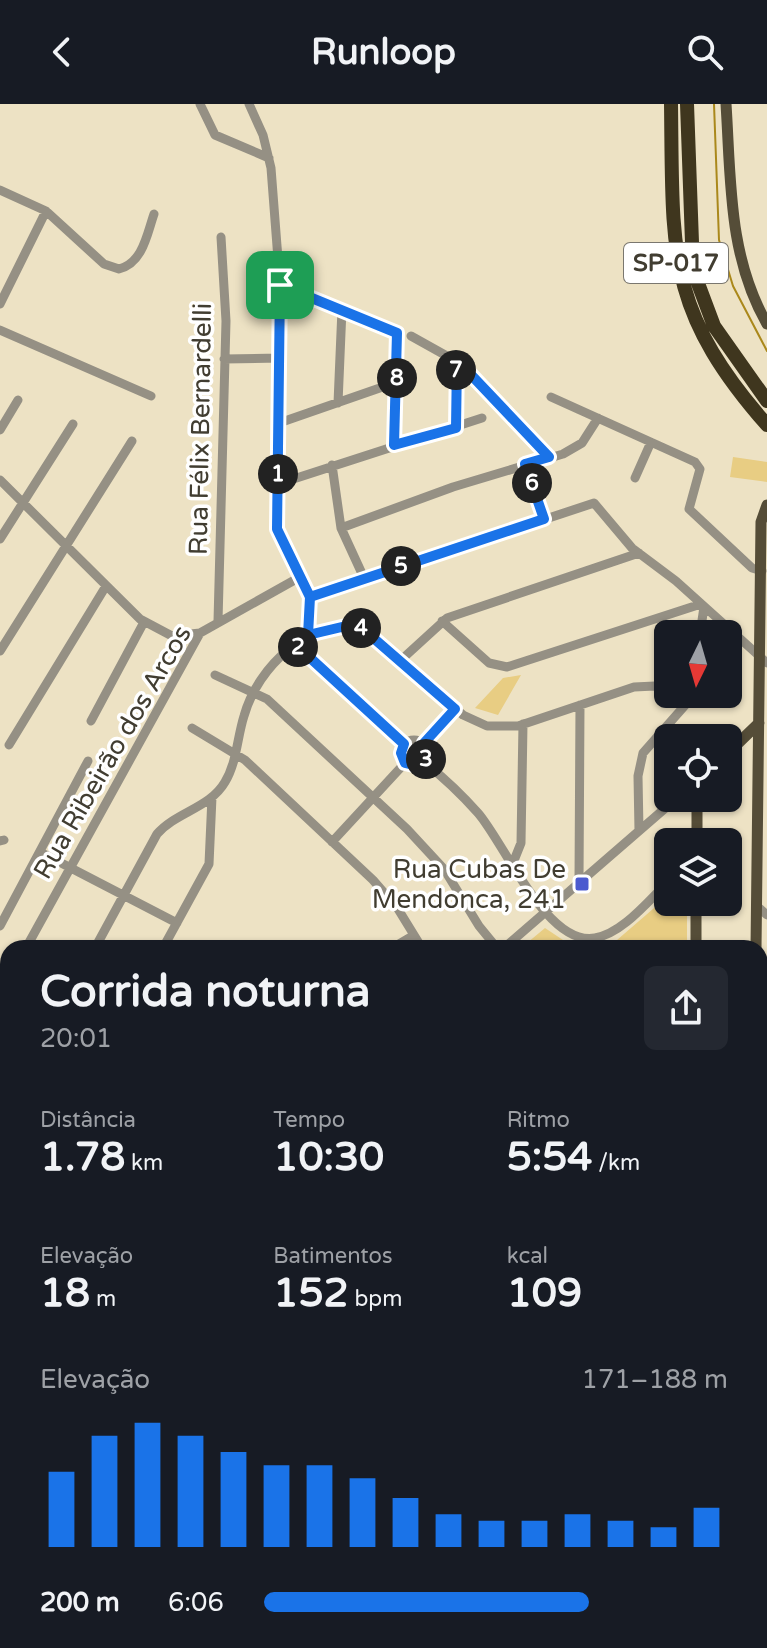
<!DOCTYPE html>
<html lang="pt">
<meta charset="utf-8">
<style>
body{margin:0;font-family:"Varela Round",sans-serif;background:#242831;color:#f1f3f6;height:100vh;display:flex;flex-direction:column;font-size:30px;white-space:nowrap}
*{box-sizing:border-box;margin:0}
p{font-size:26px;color:#9ea1a6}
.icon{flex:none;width:44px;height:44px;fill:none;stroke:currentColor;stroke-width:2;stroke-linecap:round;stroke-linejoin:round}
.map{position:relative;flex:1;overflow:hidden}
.details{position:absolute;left:0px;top:836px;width:768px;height:708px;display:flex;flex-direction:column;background:#171b24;border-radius:24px 24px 0 0;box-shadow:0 2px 6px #0004}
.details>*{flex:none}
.needle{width:52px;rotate:185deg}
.fabs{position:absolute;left:654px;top:516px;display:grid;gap:16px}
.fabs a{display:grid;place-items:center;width:88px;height:88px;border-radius:12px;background:#171b24;box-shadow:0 2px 6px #0004;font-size:40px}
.pin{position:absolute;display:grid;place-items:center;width:68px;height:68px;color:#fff;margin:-34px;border-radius:16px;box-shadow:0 4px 12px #0006}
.km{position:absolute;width:40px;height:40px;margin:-20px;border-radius:50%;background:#222;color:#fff;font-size:22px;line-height:40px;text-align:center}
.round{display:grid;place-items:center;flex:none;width:84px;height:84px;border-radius:12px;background:#242831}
.headline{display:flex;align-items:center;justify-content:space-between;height:136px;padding:0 40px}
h1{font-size:44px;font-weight:700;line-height:60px}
.metrics{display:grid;grid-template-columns:repeat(3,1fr);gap:12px;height:136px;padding:8px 40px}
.metrics div{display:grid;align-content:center}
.metrics b{font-size:40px;font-weight:700}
.metrics small{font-size:22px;font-weight:400}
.metrics p{font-size:22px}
.chart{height:224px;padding:16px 40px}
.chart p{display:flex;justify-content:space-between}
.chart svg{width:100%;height:144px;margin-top:8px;stroke:#1a73e8;stroke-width:6}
ul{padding:0 40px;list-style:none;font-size:26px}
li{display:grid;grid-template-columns:128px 96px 1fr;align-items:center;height:60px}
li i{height:20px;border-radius:10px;background:#1a73e8}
header{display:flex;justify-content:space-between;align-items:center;height:104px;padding:0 40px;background:#171b24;font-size:36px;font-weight:700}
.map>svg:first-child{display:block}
.green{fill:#e8cd83}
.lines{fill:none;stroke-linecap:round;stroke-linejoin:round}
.stream{stroke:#aa881b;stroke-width:2}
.river{stroke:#aa881b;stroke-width:11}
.minor{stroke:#959084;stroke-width:9}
.major{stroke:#554d38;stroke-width:11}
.highway{stroke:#3f361e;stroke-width:14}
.route-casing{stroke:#fff;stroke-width:16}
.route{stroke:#1a73e8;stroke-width:10}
.poi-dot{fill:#4b5acf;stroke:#fff;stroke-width:3}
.labels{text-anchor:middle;stroke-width:7;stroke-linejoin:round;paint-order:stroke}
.shield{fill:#fff;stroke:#7a776f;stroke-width:2}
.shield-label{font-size:24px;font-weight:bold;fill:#413d31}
.street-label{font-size:26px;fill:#413d31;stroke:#fff}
.poi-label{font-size:26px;fill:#413d31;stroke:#fff;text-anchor:end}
</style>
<header><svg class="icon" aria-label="back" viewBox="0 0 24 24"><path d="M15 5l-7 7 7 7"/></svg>Runloop<svg class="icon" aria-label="search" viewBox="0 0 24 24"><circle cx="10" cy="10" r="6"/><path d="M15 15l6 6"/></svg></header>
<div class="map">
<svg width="767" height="1544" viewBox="0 0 767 1544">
<rect width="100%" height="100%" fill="#ede2c4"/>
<path class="green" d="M 733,353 L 767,358 L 767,378 L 730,373 Z
M 521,571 L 498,611 L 475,604 L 503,574 Z
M 668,792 L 668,798 L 687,798 L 687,844 L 592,844 L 617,836 Z
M 545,824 L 569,840 L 588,844 L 521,844 Z"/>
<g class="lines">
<path class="stream" d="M 714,0 L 719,136 L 733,182 L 767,247"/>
<path class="river" d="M 0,1329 L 8,1335
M 410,1544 L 411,1536
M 591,1544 L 621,1536"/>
<path class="minor" d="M 200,0 L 215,31 L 269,54
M 249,0 L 263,31 L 271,64 L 280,181 L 277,425 L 310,493 L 308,531
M 0,86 L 46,107 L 104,160 L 119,165 C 143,159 147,130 154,110
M 280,181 L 397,229 L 394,341
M 0,200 L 46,107
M 0,226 L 151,292
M 411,232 L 463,261 L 549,353
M 224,255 L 280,254
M 551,293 L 695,358 L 700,365 L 689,405 L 752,464 L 762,467
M 338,299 L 342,205
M 279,319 L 397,278
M 456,324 L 457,256
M 0,326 L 18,296
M 525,360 L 544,415
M 332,361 L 341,424 L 364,474
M 635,374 L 651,338
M 0,376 L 140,515 L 172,532 L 200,529 L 300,473
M 278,380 L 482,314
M 341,424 L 453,383 L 563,350 L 582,339 L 598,314
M 0,435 L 73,320
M 310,493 L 594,399 L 632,444 L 676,477 L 767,559
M 218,517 L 226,217 L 221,133
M 442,517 L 489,559 L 507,563 L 701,500
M 700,530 L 704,503
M 295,540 L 404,640
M 0,547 L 132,337
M 401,556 L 447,514 L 639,449
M 215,571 L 267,595 L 407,725 L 444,765 L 479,822 L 497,844
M 91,617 L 144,518
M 192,624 L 245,656 L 373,776 L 398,805 L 422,844
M401 649a13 13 0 1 1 26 0a13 13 0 1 1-26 0Z
M 424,639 L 455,605
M 9,641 L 106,482
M 424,658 C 443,673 462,691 478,709 C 505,740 547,843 595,834 C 623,829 648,797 668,778
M 639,727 L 638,672 L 643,649 L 695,590
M 0,737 L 4,736
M 332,738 L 405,659
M 40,748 L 177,819
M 513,759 L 521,739 L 523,620
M 579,778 L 580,601
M 758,803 L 767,811
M 0,822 L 88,657
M 26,844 L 200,529
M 95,844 L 157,730 C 176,708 210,704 225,678 C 237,658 237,634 244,612 C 258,562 309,514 363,525 L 463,611 L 487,622 L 518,622 L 634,583 L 655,582 L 668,589
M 163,844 L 209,760 L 212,693
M 392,844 L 414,831
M 504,844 L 677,694
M 0,892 L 8,877
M 0,942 L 8,936
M 0,1071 L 8,1072
M 760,1102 L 767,1111
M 760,1134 L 767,1134
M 0,1167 L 8,1150
M 0,1194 L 8,1196
M 0,1253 L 8,1255
M 760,1304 L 767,1305
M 0,1375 L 2,1364
M 0,1412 L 8,1421
M 760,1450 L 760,1451
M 98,1536 L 99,1544
M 142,1536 L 144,1544
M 184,1536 L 184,1544
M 243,1536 L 244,1544
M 455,1536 L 517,1541 L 540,1536
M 721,1536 L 736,1544
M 639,1540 L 639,1536
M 680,1544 L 683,1536"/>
<path class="major" d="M 726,0 C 731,76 728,152 767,220
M 728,649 L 759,619
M 697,694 L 697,738
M 696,844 L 696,798
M 756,844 L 761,418 L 767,401
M 0,977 L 8,983
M 0,990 L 8,1004
M 760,1009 L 767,1031
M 0,1020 L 8,1021
M 760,1034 L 767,1056
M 760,1226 L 767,1226
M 760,1245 L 767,1245"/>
<path class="highway" d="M 671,0 C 673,146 665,205 767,321
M 687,0 L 693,166 L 714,222 L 767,297
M 760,939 L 767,935
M 760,960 L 767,954
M 767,1366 L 764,1376 L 767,1390
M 760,1518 L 767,1505
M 746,1544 L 750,1536
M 758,1544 L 767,1528"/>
</g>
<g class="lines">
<defs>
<path id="route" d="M 280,181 L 277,425 L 310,493 L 308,531 L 295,540 L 404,640 L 401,649 L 405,659 L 418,662 L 428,651 L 424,639 L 455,605 L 363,525 L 346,522 L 308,531 L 310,493 L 544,415 L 525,360 L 549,353 L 457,256 L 456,324 L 394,341 L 397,229 L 280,181"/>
</defs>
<use href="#route" class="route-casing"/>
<use href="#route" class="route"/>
</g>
<rect class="poi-dot" x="574" y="772" width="16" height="16" rx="4"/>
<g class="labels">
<rect class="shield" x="624" y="139" width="104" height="40" rx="6"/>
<g class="shield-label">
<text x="676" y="167">SP-017</text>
</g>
<g class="street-label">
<text transform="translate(200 325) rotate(-89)" y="9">Rua Félix Bernardelli</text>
<text transform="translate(112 648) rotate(-60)" y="9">Rua Ribeirão dos Arcos</text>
</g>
<g class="poi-label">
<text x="566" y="774">Rua Cubas De<tspan x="566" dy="30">Mendonca, 241</tspan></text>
</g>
</g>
</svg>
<div class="fabs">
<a><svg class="needle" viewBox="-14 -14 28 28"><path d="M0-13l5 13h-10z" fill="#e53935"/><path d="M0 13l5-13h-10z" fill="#9ea1a6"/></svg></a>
<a><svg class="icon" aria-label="locate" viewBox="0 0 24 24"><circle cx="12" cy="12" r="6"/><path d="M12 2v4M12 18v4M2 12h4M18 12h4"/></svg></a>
<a><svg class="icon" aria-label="layers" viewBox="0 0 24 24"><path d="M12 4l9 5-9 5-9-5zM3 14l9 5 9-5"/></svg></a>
</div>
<div class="pin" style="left:280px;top:181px;background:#1e9e55"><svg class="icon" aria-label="arrive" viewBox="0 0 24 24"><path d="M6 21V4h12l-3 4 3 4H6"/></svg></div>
<b class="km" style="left:278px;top:370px">1</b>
<b class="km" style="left:298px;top:543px">2</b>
<b class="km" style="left:426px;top:655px">3</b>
<b class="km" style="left:361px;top:524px">4</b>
<b class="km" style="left:401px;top:462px">5</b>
<b class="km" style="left:532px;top:379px">6</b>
<b class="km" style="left:456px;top:266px">7</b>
<b class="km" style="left:397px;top:274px">8</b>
<section class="details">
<div class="headline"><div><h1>Corrida noturna</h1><p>20:01</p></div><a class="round"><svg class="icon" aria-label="share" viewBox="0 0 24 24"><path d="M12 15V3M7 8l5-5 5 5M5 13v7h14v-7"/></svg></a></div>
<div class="metrics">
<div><p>Distância</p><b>1.78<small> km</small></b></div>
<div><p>Tempo</p><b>10:30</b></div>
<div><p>Ritmo</p><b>5:54<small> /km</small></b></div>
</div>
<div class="metrics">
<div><p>Elevação</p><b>18<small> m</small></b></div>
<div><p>Batimentos</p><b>152<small> bpm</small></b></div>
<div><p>kcal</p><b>109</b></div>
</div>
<div class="chart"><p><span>Elevação</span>171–188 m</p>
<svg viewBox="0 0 160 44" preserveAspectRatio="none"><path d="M5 44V21M15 44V10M25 44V6M35 44V10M45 44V15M55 44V19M65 44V19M75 44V23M85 44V29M95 44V34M105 44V36M115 44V36M125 44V34M135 44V36M145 44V38M155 44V32"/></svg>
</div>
<ul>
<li><b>200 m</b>6:06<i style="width:70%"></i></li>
</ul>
</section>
</div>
